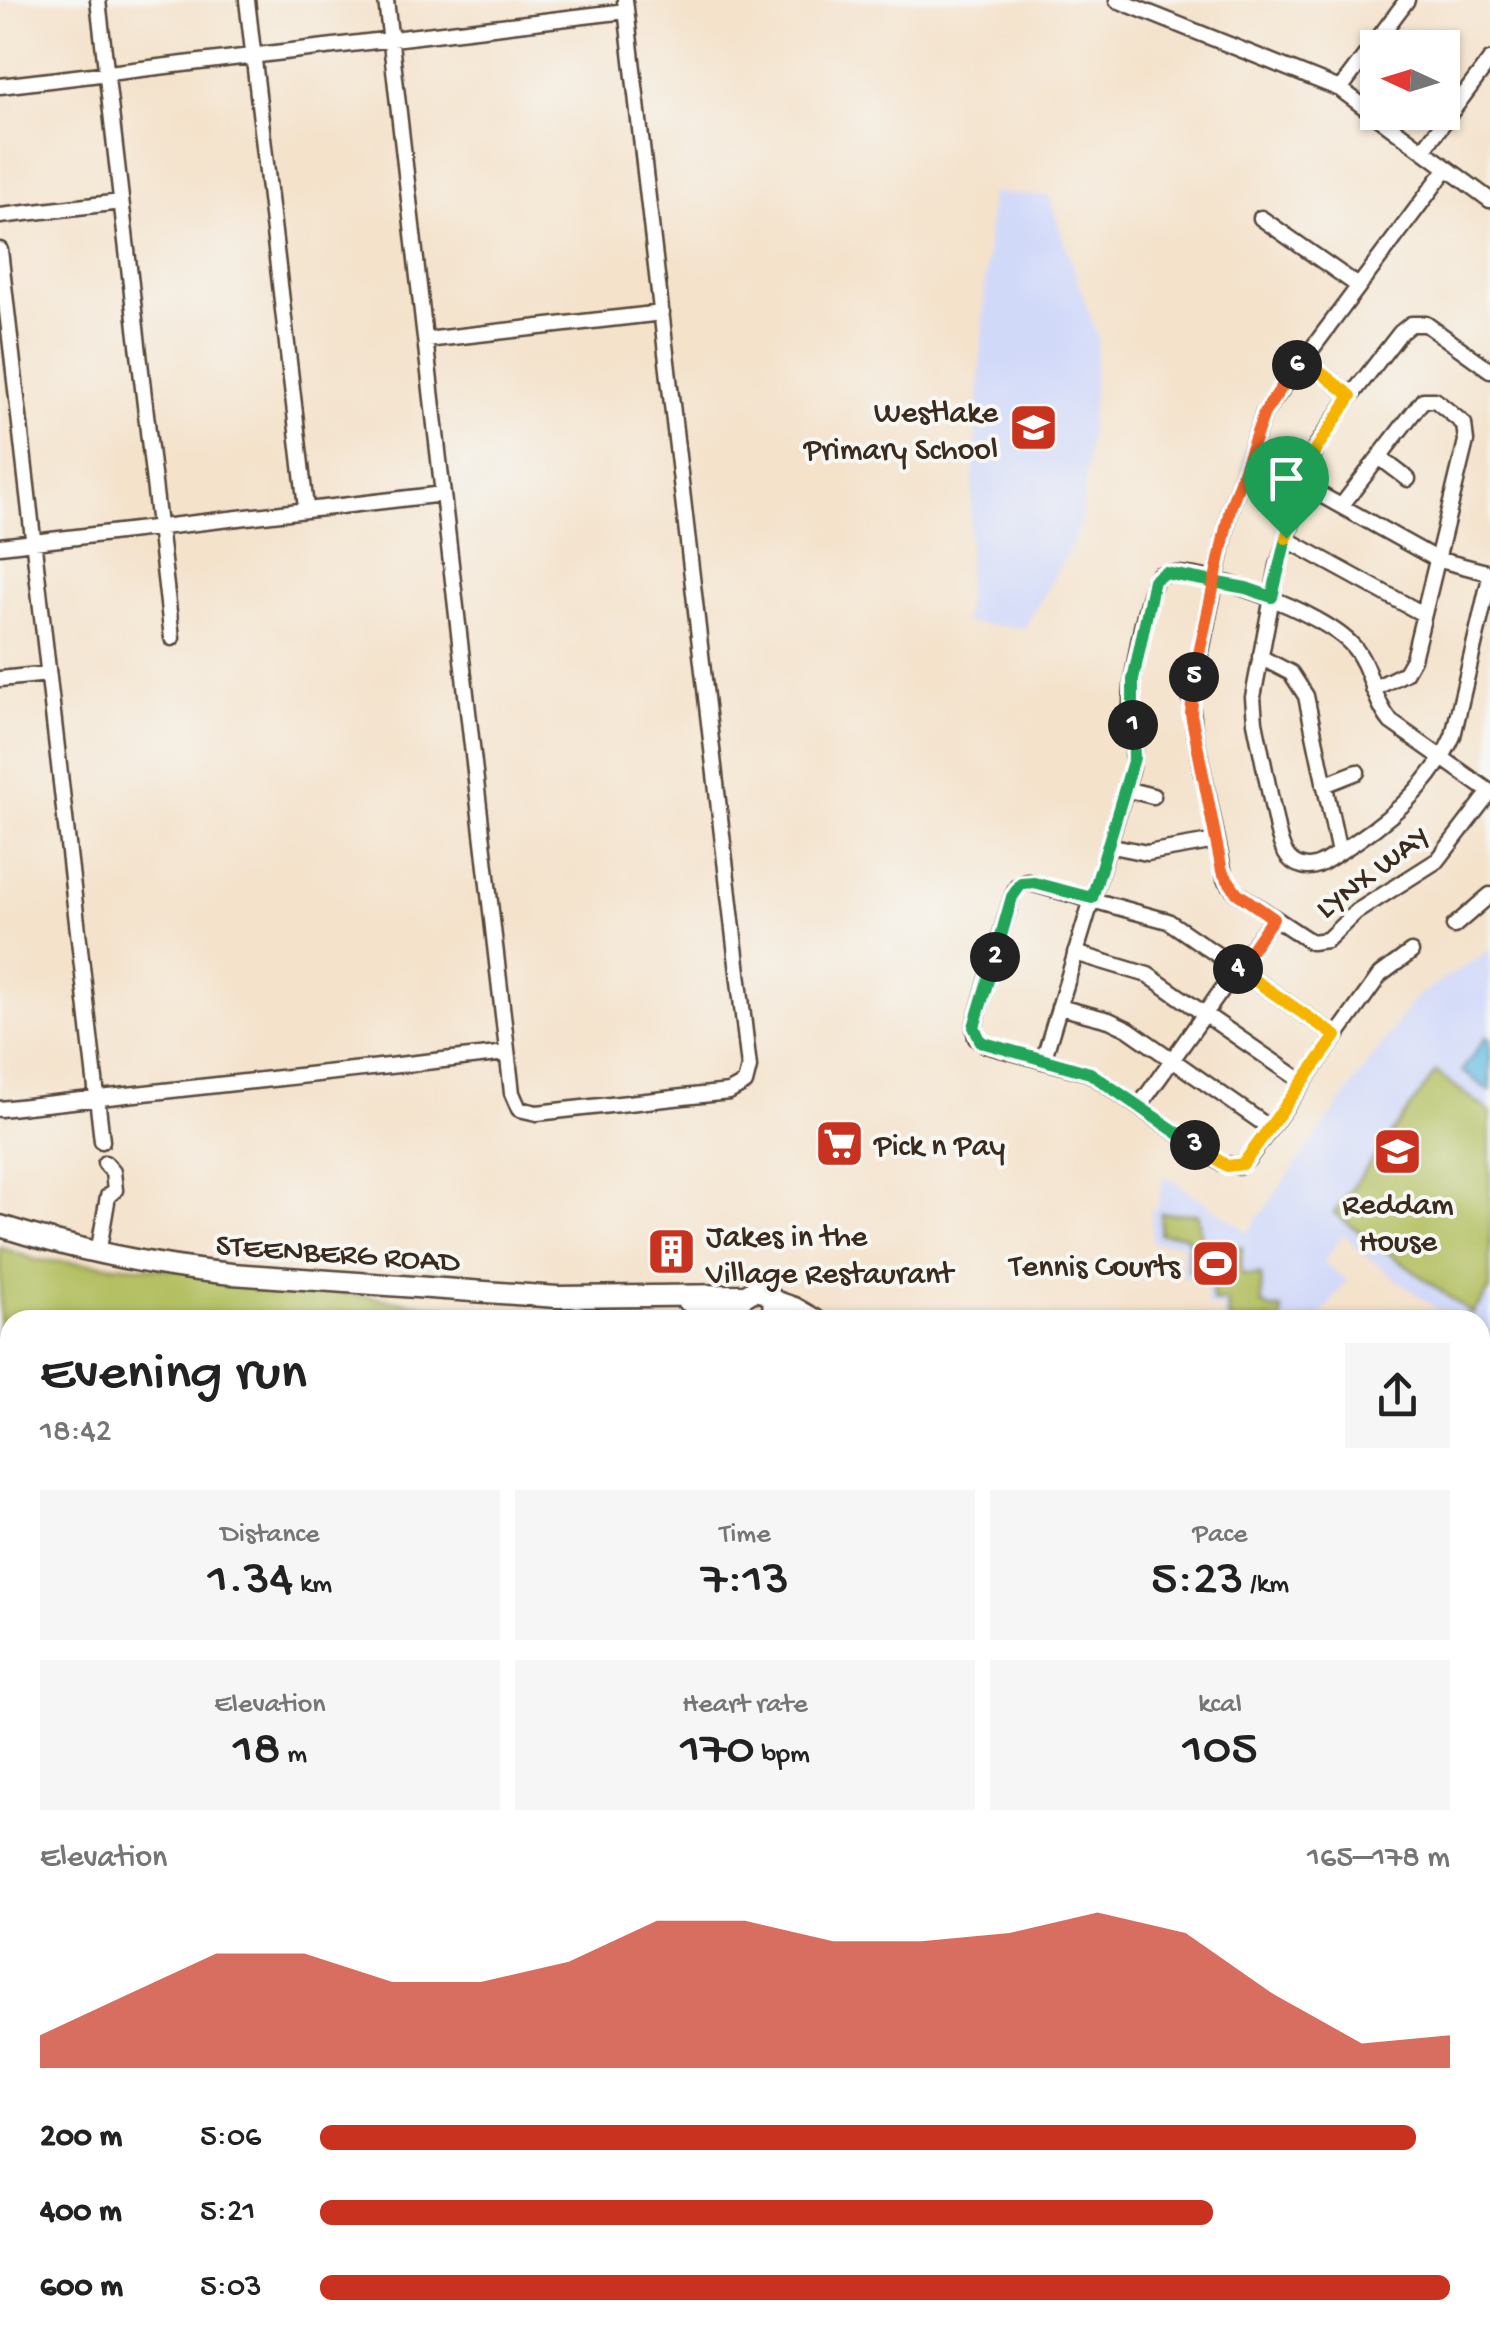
<!DOCTYPE html>
<meta charset="utf-8">
<style>
body{margin:0;font-family:"Gochi Hand",sans-serif;background:#f6f6f6;color:#222;height:100vh;display:flex;flex-direction:column;font-size:38px;white-space:nowrap}
*{box-sizing:border-box;margin:0}
p{font-size:32px;color:#767676}
.icon{flex:none;width:55px;height:55px;fill:none;stroke:currentColor;stroke-width:2;stroke-linecap:round;stroke-linejoin:round}
.map{position:relative;flex:1;overflow:hidden}
.side{position:absolute;left:0px;top:1310px;width:1490px;height:1038px;display:flex;flex-direction:column;background:#fff;border-radius:30px 30px 0 0;box-shadow:0 2px 8px #0004}
.side>*{flex:none}
.needle{width:65px;rotate:274deg}
.fabs{position:absolute;left:1360px;top:30px;display:grid;gap:20px}
.fabs a{display:grid;place-items:center;width:100px;height:100px;border-radius:0px;background:#fff;box-shadow:0 2px 8px #0004;font-size:50px}
.pin{position:absolute;display:grid;place-items:center;width:85px;height:85px;color:#fff;margin:-102px -42px;border-radius:50% 50% 50% 0;rotate:-45deg;box-shadow:0 0 10px #0007}
.pin .icon{rotate:45deg}
.km{position:absolute;width:50px;height:50px;margin:-25px;border-radius:50%;background:#222;color:#fff;font-size:28px;line-height:50px;text-align:center}
.round{display:grid;place-items:center;flex:none;width:105px;height:105px;border-radius:0px;background:#f6f6f6}
.head{display:flex;align-items:center;justify-content:space-between;height:170px;padding:0 40px}
h1{font-size:55px;font-weight:600;line-height:75px}
.figures{display:grid;grid-template-columns:repeat(3,1fr);gap:15px;height:170px;padding:10px 40px}
.figures div{display:grid;align-content:center;border-radius:0px;background:#f6f6f6;text-align:center}
.figures b{font-size:50px;font-weight:600}
.figures small{font-size:28px;font-weight:400}
.figures p{font-size:28px}
.chart{height:280px;padding:20px 40px}
.chart p{display:flex;justify-content:space-between}
.chart svg{width:100%;height:180px;margin-top:10px;fill:#c8321e;opacity:.7}
ul{padding:0 40px;list-style:none;font-size:32px}
li{display:grid;grid-template-columns:160px 120px 1fr;align-items:center;height:75px}
li i{height:25px;border-radius:12px;background:#c8321e}
.map>svg:first-child{display:block}
.built{fill:#d1d9f9}
.green{fill:#b3bf60;stroke:#77743f;stroke-width:2.5}
.water{fill:#68bfe5;stroke:#527482;stroke-width:2.5}
.lines{fill:none;stroke-linecap:round;stroke-linejoin:round}
.stream{stroke:#68bfe5;stroke-width:4}
.minor-casing{stroke:#574638;stroke-width:19}
.secondary-casing{stroke:#574638;stroke-width:25}
.minor{stroke:#fff;stroke-width:14}
.secondary{stroke:#fff;stroke-width:20}
.split-1-casing{stroke:#fff;stroke-width:20}
.split-2-casing{stroke:#fff;stroke-width:20}
.split-3-casing{stroke:#fff;stroke-width:20}
.split-4-casing{stroke:#fff;stroke-width:20}
.split-5-casing{stroke:#fff;stroke-width:20}
.split-6-casing{stroke:#fff;stroke-width:20}
.split-7-casing{stroke:#fff;stroke-width:20}
.split-1{stroke:#22a559;stroke-width:12}
.split-2{stroke:#22a559;stroke-width:12}
.split-3{stroke:#22a559;stroke-width:12}
.split-4{stroke:#f5b400;stroke-width:12}
.split-5{stroke:#f0652b;stroke-width:12}
.split-6{stroke:#f0652b;stroke-width:12}
.split-7{stroke:#f5b400;stroke-width:12}
.labels{text-anchor:middle;stroke-width:8;stroke-linejoin:round;paint-order:stroke}
.poi-label{font-size:32px;fill:#3b2a1e;stroke:#f6f6f2;text-anchor:end}
.street-label{font-size:32px;fill:#3b2a1e;stroke:#f6f6f2}
</style>
<div class="map">
<svg width="1490" height="2347" viewBox="0 0 1490 2347">
<rect width="100%" height="100%" fill="#f6f6f2"/>
<filter id="ink" filterUnits="userSpaceOnUse"><feTurbulence type="fractalNoise" baseFrequency=".01" numOctaves="2"/><feDisplacementMap in="SourceGraphic" scale="20" xChannelSelector="R" yChannelSelector="G"/><feConvolveMatrix kernelMatrix="1 2 1 2 8 2 1 2 1" color-interpolation-filters="sRGB"/></filter>
<filter id="wash" filterUnits="userSpaceOnUse"><feTurbulence type="fractalNoise" baseFrequency=".0048" numOctaves="4" result="noise"/><feDisplacementMap in="SourceGraphic" scale="40" xChannelSelector="R" yChannelSelector="G"/><feGaussianBlur stdDeviation="2.25" result="paint"/><feColorMatrix in="noise" values="0 0 0 0 0 0 0 0 0 0 0 0 0 0 0 0 0 1.4 0 .05"/><feComposite in="paint" operator="in"/></filter>
<g filter="url(#wash)">
<rect width="100%" height="100%" fill="#f4e2cb"/>
<path class="built" d="M 991,193 L 1049,196 L 1098,339 L 1082,517 L 1071,546 L 1025,628 L 964,623 Z
M 1490,950 L 1490,1351 L 1480,1343 L 1480,1320 L 1451,1320 L 1359,1251 L 1344,1233 L 1323,1263 L 1347,1280 L 1318,1320 L 1224,1320 L 1223,1307 L 1207,1307 L 1206,1277 L 1182,1277 L 1182,1243 L 1152,1243 L 1151,1209 L 1157,1208 L 1165,1175 L 1248,1232 L 1416,997 Z"/>
<path class="green" d="M 1436,1072 L 1490,1112 L 1490,1290 L 1472,1314 L 1334,1213 Z
M 1161,1213 L 1198,1214 L 1202,1246 L 1242,1247 L 1241,1268 L 1244,1275 L 1261,1275 L 1262,1303 L 1270,1309 L 1282,1309 L 1282,1320 L 1229,1320 L 1227,1302 L 1213,1301 L 1212,1272 L 1188,1270 L 1189,1240 L 1184,1235 L 1160,1234 Z
M 0,1247 L 36,1260 L 199,1271 L 510,1318 L 610,1320 L 10,1320 L 10,2338 L 383,2338 L 390,2347 L 0,2347 Z"/>
<path class="water" d="M 1486,1037 L 1490,1039 L 1490,1091 L 1462,1071 Z
M 0,1937 L 10,1941 L 10,2010 L 0,2008 Z"/>
<g class="lines">
<path class="stream" d="M 0,1900 L 8,1905
M 6,1931 L 10,1920
M 5,2040 L 10,2031
M 3,2046 L 9,2070 L 10,2103
M 315,2338 L 319,2347"/>
</g>
</g>
<g filter="url(#ink)">
<g class="lines">
<defs>
<path id="minor" d="M 98,0 L 172,638
M 247,0 L 306,508
M 386,0 L 512,1093 L 519,1109 L 537,1113 L 729,1092 L 745,1083 L 749,1067 L 625,0
M 1117,0 L 1340,89 L 1490,200
M 0,86 L 626,11
M 1340,89 L 1407,0
M 1423,150 L 1490,60
M 1447,168 L 1264,413 L 1230,509 L 1191,700 L 1194,729 L 1225,879 L 1237,893 L 1311,942 L 1327,940 L 1356,912 L 1438,860 L 1490,792
M 0,216 L 121,202
M 1261,218 L 1357,285
M 0,250 L 102,1141
M 426,340 L 662,313
M 1302,358 L 1351,396
M 1490,370 L 1426,324 L 1411,324 L 1400,333 L 1351,396 L 1316,447 L 1278,566 L 1253,697 L 1255,722 L 1277,829 C 1281,845 1285,862 1302,866 C 1316,870 1327,860 1338,853 C 1384,825 1430,788 1453,736 L 1490,577
M 1379,457 L 1408,479
M 1303,485 L 1436,559 L 1490,573
M 1342,505 L 1423,400 L 1435,400 L 1464,424 L 1466,441 L 1413,659 L 1405,673 L 1373,689
M 1286,539 L 1423,614
M 0,546 L 443,494
M 1260,657 L 1291,673 L 1306,696 L 1339,853
M 0,679 L 48,674
M 1324,785 L 1357,772
M 1125,789 L 1153,796
M 1108,845 L 1147,853 L 1216,841
M 1454,926 L 1490,895
M 1075,953 L 1148,975 L 1303,1082
M 1059,1007 L 1109,1020 L 1128,1029 L 1270,1128
M 1336,1036 L 1168,921 L 1027,882 L 1017,887 L 1012,897 L 974,1027 L 976,1038 L 986,1045 L 1089,1073 L 1221,1163 L 1238,1166 L 1248,1159 L 1380,975 L 1411,952
M 1043,1061 L 1132,767 C 1137,745 1130,726 1131,704 C 1131,682 1146,590 1159,575 C 1202,566 1323,612 1353,646 C 1372,668 1372,699 1391,722 L 1490,792
M 1140,1105 L 1273,918
M 0,1109 L 507,1053
M 98,1254 L 108,1196 L 115,1190 L 113,1172 L 105,1163
M 0,1457 L 10,1472
M 0,1772 L 10,1780
M 1369,2347 L 1375,2338"/>
<path id="secondary" d="M 0,1226 C 76,1250 152,1266 232,1274 L 557,1297 L 743,1295
M 688,1301 L 740,1319
M 774,1301 L 794,1308 L 815,1320
M 741,1320 L 737,1309 L 740,1299 L 754,1290 L 767,1293 L 774,1301 L 772,1320
M 1480,1695 L 1490,1695"/>
</defs>
<use href="#minor" class="minor-casing"/>
<use href="#secondary" class="secondary-casing"/>
<use href="#minor" class="minor"/>
<use href="#secondary" class="secondary"/>
</g>
</g>
<g class="lines" filter="url(#ink)">
<defs>
<path id="split-1" d="M 1133,725 L 1133,680 L 1154,580 L 1165,573 L 1176,575 L 1246,588 L 1272,597 L 1286,538"/>
<path id="split-2" d="M 995,957 L 1012,897 L 1021,884 L 1034,883 L 1092,898 L 1134,758 L 1133,725"/>
<path id="split-3" d="M 995,957 L 974,1027 L 981,1042 L 1090,1073 L 1195,1145"/>
<path id="split-4" d="M 1195,1145 L 1227,1166 L 1243,1164 L 1336,1036 L 1238,969"/>
<path id="split-5" d="M 1194,677 L 1191,714 L 1222,871 L 1237,893 L 1273,918 L 1238,969"/>
<path id="split-6" d="M 1194,677 L 1230,509 L 1264,413 L 1297,365"/>
<path id="split-7" d="M 1286,538 L 1313,454 L 1351,396 L 1302,358 L 1297,365"/>
</defs>
<use href="#split-1" class="split-1-casing"/>
<use href="#split-2" class="split-2-casing"/>
<use href="#split-3" class="split-3-casing"/>
<use href="#split-4" class="split-4-casing"/>
<use href="#split-5" class="split-5-casing"/>
<use href="#split-6" class="split-6-casing"/>
<use href="#split-7" class="split-7-casing"/>
<use href="#split-1" class="split-1"/>
<use href="#split-2" class="split-2"/>
<use href="#split-3" class="split-3"/>
<use href="#split-4" class="split-4"/>
<use href="#split-5" class="split-5"/>
<use href="#split-6" class="split-6"/>
<use href="#split-7" class="split-7"/>
</g>
<defs>
<symbol id="school-square" viewBox="-11 -11 22 22"><rect x="-9" y="-9" width="18" height="18" rx="4" fill="#c8321e" stroke="#f6f6f2"/><path d="M0-5L7-2L0 1L-7-2ZM-4 1L0 2.5L4 1V4Q0 6-4 4Z" fill="#fff"/></symbol>
<symbol id="supermarket-square" viewBox="-11 -11 22 22"><rect x="-9" y="-9" width="18" height="18" rx="4" fill="#c8321e" stroke="#f6f6f2"/><path d="M-6-5.5h2.5l.6 2H6L4.5 2H-2.5L-4.4-4H-6ZM-1.5 3.2a1.3 1.3 0 1 0 .1 0ZM3 3.2a1.3 1.3 0 1 0 .1 0Z" fill="#fff"/></symbol>
<symbol id="building-square" viewBox="-11 -11 22 22"><rect x="-9" y="-9" width="18" height="18" rx="4" fill="#c8321e" stroke="#f6f6f2"/><path d="M-4-6H4V6H1V3H-1V6H-4ZM-2.5-4.3h1.7v1.8h-1.7ZM.8-4.3h1.7v1.8H.8ZM-2.5-1h1.7V.8h-1.7ZM.8-1h1.7V.8H.8Z" fill="#fff"/></symbol>
<symbol id="stadium-square" viewBox="-11 -11 22 22"><rect x="-9" y="-9" width="18" height="18" rx="4" fill="#c8321e" stroke="#f6f6f2"/><path d="M0-5a6.5 5 0 1 0 0 10a6.5 5 0 1 0 0-10ZM-3.5-1.8h7v3.6h-7Z" fill="#fff"/></symbol>
</defs>
<g fill-rule="evenodd">
<use href="#school-square" x="1006" y="400" width="55" height="55"/>
<use href="#supermarket-square" x="812" y="1116" width="55" height="55"/>
<use href="#school-square" x="1370" y="1124" width="55" height="55"/>
<use href="#building-square" x="644" y="1224" width="55" height="55"/>
<use href="#stadium-square" x="1188" y="1236" width="55" height="55"/>
</g>
<g class="labels">
<g class="poi-label">
<text x="998" y="421">Westlake<tspan x="998" dy="37">Primary School</tspan></text>
<text x="874" y="1154" text-anchor="start">Pick n Pay</text>
<text x="1398" y="1213" text-anchor="middle">Reddam<tspan x="1398" dy="37">House</tspan></text>
<text x="706" y="1245" text-anchor="start">Jakes in the<tspan x="706" dy="37">Village Restaurant</tspan></text>
<text x="1180" y="1275">Tennis Courts</text>
</g>
<g class="street-label">
<text transform="translate(1371 870) rotate(-37)" y="11">LYNX WAY</text>
<text transform="translate(338 1251) rotate(4)" y="11">STEENBERG ROAD</text>
</g>
</g>
</svg>
<div class="fabs">
<a><svg class="needle" viewBox="-14 -14 28 28"><path d="M0-13l5 13h-10z" fill="#e53935"/><path d="M0 13l5-13h-10z" fill="#767676"/></svg></a>
</div>
<div class="pin" style="left:1286px;top:538px;background:#1e9e55"><svg class="icon" aria-label="arrive" viewBox="0 0 24 24"><path d="M6 21V4h12l-3 4 3 4H6"/></svg></div>
<b class="km" style="left:1133px;top:725px">1</b>
<b class="km" style="left:995px;top:957px">2</b>
<b class="km" style="left:1195px;top:1145px">3</b>
<b class="km" style="left:1238px;top:969px">4</b>
<b class="km" style="left:1194px;top:677px">5</b>
<b class="km" style="left:1297px;top:365px">6</b>
<section class="side">
<div class="head"><div><h1>Evening run</h1><p>18:42</p></div><a class="round"><svg class="icon" aria-label="share" viewBox="0 0 24 24"><path d="M12 15V3M7 8l5-5 5 5M5 13v7h14v-7"/></svg></a></div>
<div class="figures">
<div><p>Distance</p><b>1.34<small> km</small></b></div>
<div><p>Time</p><b>7:13</b></div>
<div><p>Pace</p><b>5:23<small> /km</small></b></div>
</div>
<div class="figures">
<div><p>Elevation</p><b>18<small> m</small></b></div>
<div><p>Heart rate</p><b>170<small> bpm</small></b></div>
<div><p>kcal</p><b>105</b></div>
</div>
<div class="chart"><p><span>Elevation</span>165–178 m</p>
<svg viewBox="0 0 160 44" preserveAspectRatio="none"><path d="M0 44V36L10 26L20 16L30 16L40 23L50 23L60 18L70 8L80 8L90 13L100 13L110 11L120 6L130 11L140 26L150 38L160 36V44z"/></svg>
</div>
<ul>
<li><b>200 m</b>5:06<i style="width:97%"></i></li>
<li><b>400 m</b>5:21<i style="width:79%"></i></li>
<li><b>600 m</b>5:03<i style="width:100%"></i></li>
</ul>
</section>
</div>
